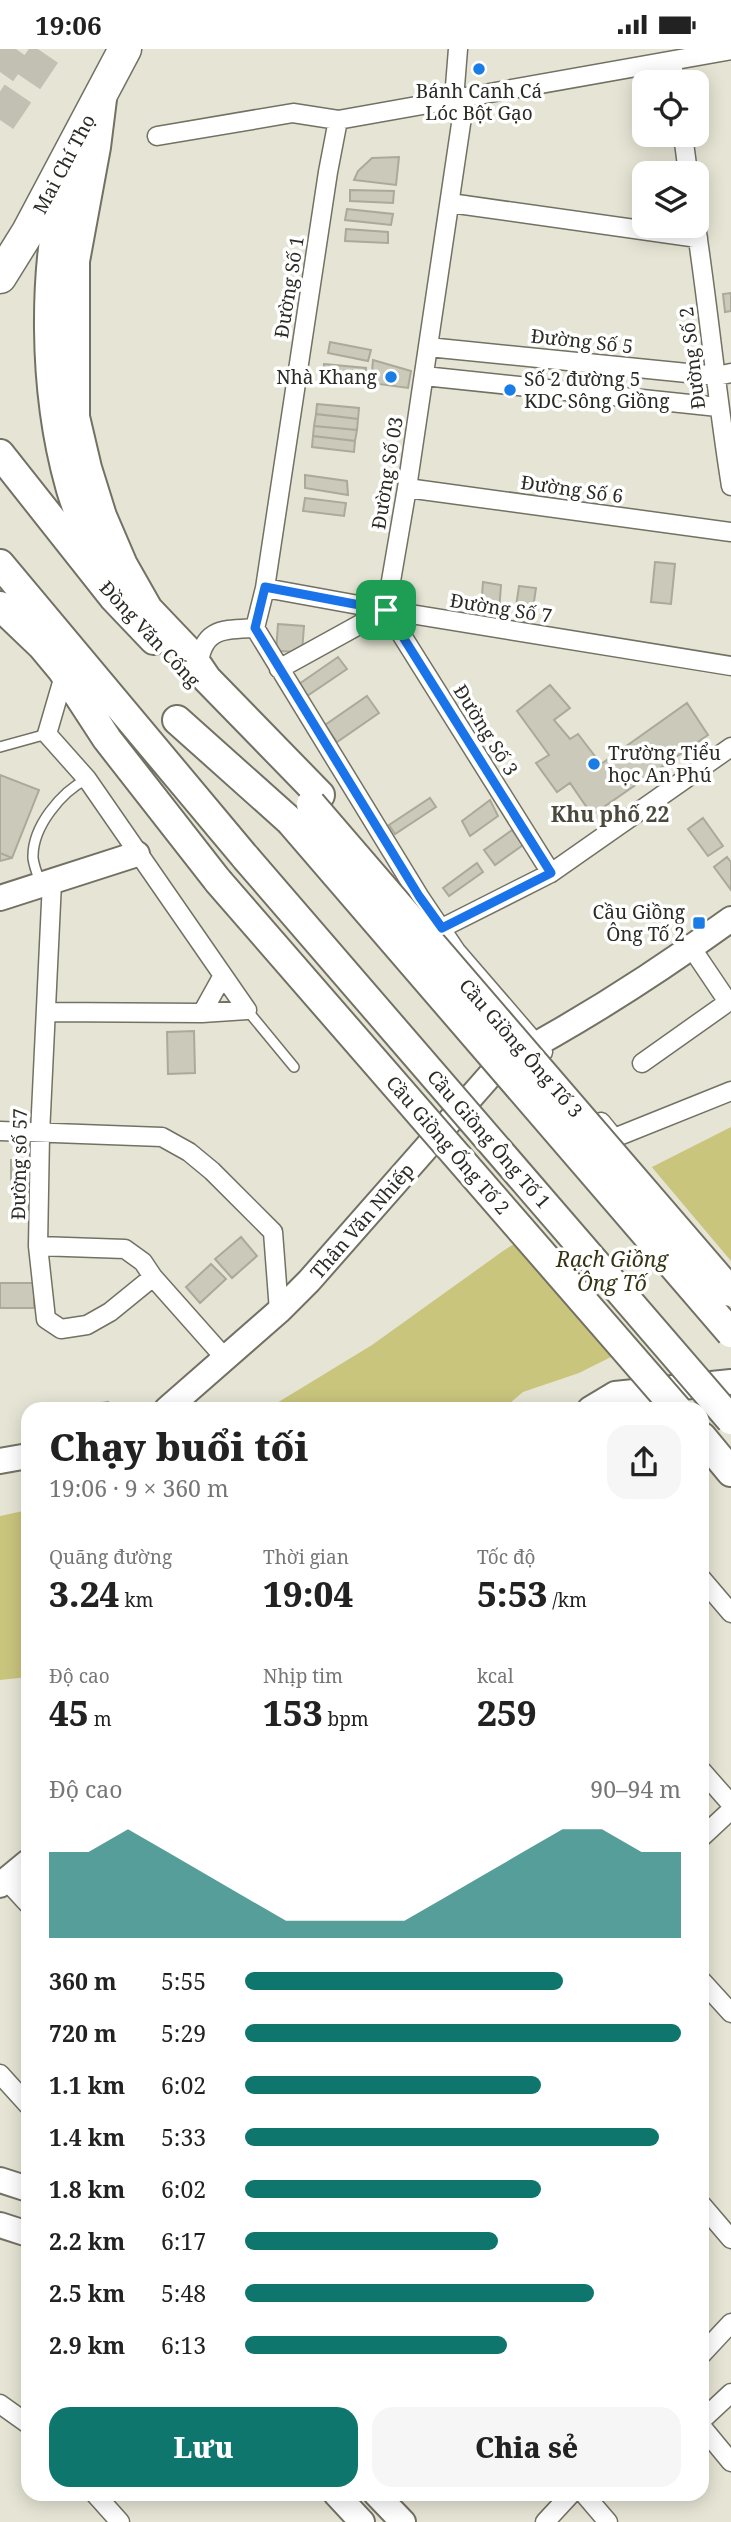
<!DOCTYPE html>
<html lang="vi">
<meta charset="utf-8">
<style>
body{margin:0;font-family:"Noto Serif",serif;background:#f6f6f6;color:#222;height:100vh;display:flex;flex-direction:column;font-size:26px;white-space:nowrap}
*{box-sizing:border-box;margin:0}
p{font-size:23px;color:#767676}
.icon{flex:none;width:38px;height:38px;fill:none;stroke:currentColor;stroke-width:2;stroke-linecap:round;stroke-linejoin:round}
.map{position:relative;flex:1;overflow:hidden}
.side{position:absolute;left:21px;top:1353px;width:688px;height:1099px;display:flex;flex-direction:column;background:#fff;border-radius:21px;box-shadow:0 4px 18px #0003}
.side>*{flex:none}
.tools{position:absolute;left:632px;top:21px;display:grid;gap:14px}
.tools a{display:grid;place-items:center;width:77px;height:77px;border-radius:14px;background:#fff;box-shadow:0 4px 18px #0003;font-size:35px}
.pin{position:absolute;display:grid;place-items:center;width:60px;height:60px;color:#fff;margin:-30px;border-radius:14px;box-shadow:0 4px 10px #0006}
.round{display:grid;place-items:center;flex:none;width:74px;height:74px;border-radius:21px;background:#f6f6f6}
.summary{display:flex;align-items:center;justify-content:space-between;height:119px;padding:0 28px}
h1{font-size:38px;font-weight:800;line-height:52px}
.stats{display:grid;grid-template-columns:repeat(3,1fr);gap:10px;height:119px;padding:7px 28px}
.stats div{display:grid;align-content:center}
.stats b{font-size:35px;font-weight:800}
.stats small{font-size:19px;font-weight:400}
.stats p{font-size:19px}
.chart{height:196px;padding:14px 28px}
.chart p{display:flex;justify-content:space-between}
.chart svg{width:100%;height:126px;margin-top:7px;fill:#0f766e;opacity:.7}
.action{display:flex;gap:14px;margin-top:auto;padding:14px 28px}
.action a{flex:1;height:80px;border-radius:21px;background:#0f766e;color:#fff;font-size:28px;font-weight:800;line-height:80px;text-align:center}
.action a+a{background:#f6f6f6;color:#222}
ul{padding:0 28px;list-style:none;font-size:23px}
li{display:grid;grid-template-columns:112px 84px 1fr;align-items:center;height:52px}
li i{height:18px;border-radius:9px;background:#0f766e}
.status{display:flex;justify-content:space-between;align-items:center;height:49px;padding:0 35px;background:#fff;direction:ltr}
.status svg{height:19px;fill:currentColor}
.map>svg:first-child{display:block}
.water{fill:#cac57d}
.pier{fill:#e6e5d5}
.building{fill:#cac9ba;stroke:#aaa99a;stroke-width:2}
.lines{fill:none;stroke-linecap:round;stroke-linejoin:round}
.highway-tunnel{stroke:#c1c0b2;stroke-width:32;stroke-dasharray:32 16;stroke-linecap:butt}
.lane-casing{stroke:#727163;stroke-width:12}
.street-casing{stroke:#727163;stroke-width:21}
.secondary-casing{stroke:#727163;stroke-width:28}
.primary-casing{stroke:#727163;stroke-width:32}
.highway-casing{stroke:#727163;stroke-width:35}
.lane{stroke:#fff;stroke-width:9}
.street{stroke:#fff;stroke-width:18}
.secondary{stroke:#fff;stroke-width:24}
.primary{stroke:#fff;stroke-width:28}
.highway{stroke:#fff;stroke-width:32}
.primary-bridge-casing{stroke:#727163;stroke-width:32;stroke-linecap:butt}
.primary-bridge{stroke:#fff;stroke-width:28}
.route-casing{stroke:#fff;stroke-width:14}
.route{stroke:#1a73e8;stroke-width:9}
.poi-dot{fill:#1a7ce5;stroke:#fff;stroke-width:2.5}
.labels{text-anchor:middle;stroke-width:7;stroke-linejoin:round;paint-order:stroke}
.poi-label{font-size:19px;fill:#2b2b25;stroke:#fff;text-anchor:end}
.street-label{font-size:19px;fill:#2b2b25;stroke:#fff}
.neighbourhood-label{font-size:21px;font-weight:bold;fill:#4a493c;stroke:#fff}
.water-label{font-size:21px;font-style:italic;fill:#363313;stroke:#fff}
</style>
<div class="status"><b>19:06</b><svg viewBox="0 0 49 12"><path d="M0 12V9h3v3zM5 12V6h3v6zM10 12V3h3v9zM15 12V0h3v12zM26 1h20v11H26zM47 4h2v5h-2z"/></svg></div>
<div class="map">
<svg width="731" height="2473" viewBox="0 0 731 2473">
<rect width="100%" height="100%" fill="#e6e5d5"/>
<path class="water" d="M 731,1078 L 731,1248 L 579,1324 L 523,1343 L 503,1360 L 267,1360 L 372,1296 L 503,1202 L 571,1159 Z
M 28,1461 L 28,1628 L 0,1631 L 0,1467 Z"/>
<path class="pier" d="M 650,1116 L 731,1212 L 731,1252 L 615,1310 L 512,1192 L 570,1156 Z"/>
<path class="building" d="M 399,108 L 396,136 L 354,131 L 358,122 L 372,109 Z
M 350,141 L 394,142 L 393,154 L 350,152 Z
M 347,160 L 393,165 L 391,176 L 345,171 Z
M 346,180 L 388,183 L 388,194 L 345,192 Z
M 731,244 L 731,262 L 725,263 L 723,245 Z
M 330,293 L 371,301 L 368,312 L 328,304 Z
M 373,311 L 411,322 L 408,339 L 371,334 Z
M 324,315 L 366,319 L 365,330 L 323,326 Z
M 317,355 L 359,359 L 358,370 L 316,365 Z
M 316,365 L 358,370 L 357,381 L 314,377 Z
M 314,377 L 357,381 L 355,392 L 313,387 Z
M 313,387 L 355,392 L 354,403 L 312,398 Z
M 305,426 L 347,432 L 348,446 L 305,439 Z
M 305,449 L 346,454 L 344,467 L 303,462 Z
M 655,513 L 675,515 L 671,555 L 651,553 Z
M 483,533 L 501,536 L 498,576 L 480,573 Z
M 519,537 L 536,539 L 531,573 L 514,571 Z
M 278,575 L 304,577 L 302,603 L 276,602 Z
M 338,608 L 347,620 L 307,647 L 299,635 Z
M 550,636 L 570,659 L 554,671 L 570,690 L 578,685 L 601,715 L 687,654 L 708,686 L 592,766 L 570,734 L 557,743 L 536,714 L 549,706 L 517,662 Z
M 367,647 L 379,664 L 337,693 L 325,676 Z
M 0,726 L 39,741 L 12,809 L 0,804 Z
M 0,726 L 39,741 L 12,809 L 0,812 Z
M 430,749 L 436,758 L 395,785 L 389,776 Z
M 490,751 L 498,767 L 470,787 L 462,772 Z
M 703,769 L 723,797 L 708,807 L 688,780 Z
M 512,781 L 523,796 L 495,816 L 484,801 Z
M 727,808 L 731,813 L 731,841 L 714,818 Z
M 477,814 L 483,823 L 449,847 L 443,839 Z
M 194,982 L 195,1024 L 168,1025 L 167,983 Z
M 11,1111 L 24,1112 L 34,1120 L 34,1147 L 11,1147 Z
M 241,1188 L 257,1207 L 232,1229 L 215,1210 Z
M 211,1215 L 226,1230 L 200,1254 L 186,1238 Z
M 0,1234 L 34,1234 L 34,1259 L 0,1259 Z
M 108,1353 L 109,1360 L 88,1360 L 88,1356 Z"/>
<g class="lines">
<path class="highway-tunnel" d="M 0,23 L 16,0
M 0,71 L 48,0"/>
<defs>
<path id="lane" d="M 0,698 L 47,685
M 41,835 C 38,827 34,818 33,809 C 32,778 61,743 87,730
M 247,961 L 294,1018"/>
<path id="street" d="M 672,13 L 675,33
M 454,50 L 458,0
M 683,86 L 688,124
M 157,87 L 293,64 L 338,71
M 450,154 L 698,189
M 696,177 C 709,263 717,350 731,437
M 428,298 L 717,327 L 731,324
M 424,327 L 718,358
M 407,439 L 731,483
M 265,539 L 386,561 L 731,617
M 386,561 L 551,824
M 198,618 C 203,579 221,581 255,579
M 279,620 L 386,561 L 407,439 L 465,48
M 70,633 L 61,637 L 47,685 L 87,730 L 247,961
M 52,833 L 40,1085 L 38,1197 L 46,1270 L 61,1280 L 87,1276 L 110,1263 L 153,1228
M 442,879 L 551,824 L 731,698
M 691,898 L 728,953
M 47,963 L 202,964 L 222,928
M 202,964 L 247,961
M 543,1003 L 456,902 L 419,847 L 255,579 L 265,539 L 328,123 L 338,71 L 731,1
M 642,1014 L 731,951
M 601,1073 L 614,1089 L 731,1042
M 0,1082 L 162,1088 L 189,1103 L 212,1122 L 273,1183 L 279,1262
M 38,1197 L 125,1200 L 143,1213 L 153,1228 L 224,1308
M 702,1530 L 731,1564
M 702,1722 L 731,1755
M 702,1788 L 731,1761
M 6,1831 L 28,1855
M 702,1932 L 731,1964
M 0,2025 L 28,2056
M 702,2156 L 731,2190
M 702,2305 L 731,2274
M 0,2355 L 28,2375
M 702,2371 L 731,2344
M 702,2378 L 731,2413
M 95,2445 L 120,2473
M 584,2445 L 608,2473
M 545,2473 L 571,2445"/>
<path id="secondary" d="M 0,849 L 137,805
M 167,1360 L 279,1262 L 309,1232 L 500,1015 C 580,973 658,923 731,870
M 590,1360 L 615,1345 L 731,1333
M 0,1412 L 28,1407
M 0,1836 L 28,1813
M 0,2131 L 28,2140
M 0,2176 L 28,2185
M 336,2445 L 362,2473
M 376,2445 L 403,2473"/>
<path id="primary" d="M 102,50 L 96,98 L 75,212 L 75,368 L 87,419 L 102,467 L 123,516 L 148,560 L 188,602 L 207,630 L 320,746
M 67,122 C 42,219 43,341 70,437 C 77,464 91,491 101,517
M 0,405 L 114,549 L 154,591
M 0,515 L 246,809
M 0,557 L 42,597 L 62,621 L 107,690 L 218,832
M 177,671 L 290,772
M 702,1388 L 731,1423"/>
<path id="highway" d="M 0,228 L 28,183 L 125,0"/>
</defs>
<use href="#lane" class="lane-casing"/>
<use href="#street" class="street-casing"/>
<use href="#secondary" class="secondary-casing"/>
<use href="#primary" class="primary-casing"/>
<use href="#highway" class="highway-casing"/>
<use href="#lane" class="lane"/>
<use href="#street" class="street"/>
<use href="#secondary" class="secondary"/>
<use href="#primary" class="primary"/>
<use href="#highway" class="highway"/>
<defs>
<path id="primary-bridge" d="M 311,755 L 731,1243
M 290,772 L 731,1284
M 246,809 L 731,1371
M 218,832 L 677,1360"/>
</defs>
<use href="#primary-bridge" class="primary-bridge-casing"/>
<use href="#primary-bridge" class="primary-bridge"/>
</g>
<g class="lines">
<defs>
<path id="route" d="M 265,538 L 386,561 L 551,824 L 442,879 L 419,847 L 255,579 Z"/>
</defs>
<use href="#route" class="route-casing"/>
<use href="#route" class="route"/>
</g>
<g class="poi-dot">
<circle cx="479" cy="20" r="7"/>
<circle cx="391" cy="328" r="7"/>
<circle cx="510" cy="341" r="7"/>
<circle cx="594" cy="715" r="7"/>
<rect x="692" y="867" width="14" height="14" rx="3.5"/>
</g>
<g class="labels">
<g class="poi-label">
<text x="479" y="49" text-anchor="middle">Bánh Canh Cá<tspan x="479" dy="22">Lóc Bột Gạo</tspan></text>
<text x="377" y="335">Nhà Khang</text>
<text x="524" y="337" text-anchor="start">Số 2 đường 5<tspan x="524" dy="22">KDC Sông Giồng</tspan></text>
<text x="608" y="711" text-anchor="start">Trường Tiểu<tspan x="608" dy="22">học An Phú</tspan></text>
<text x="685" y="870">Cầu Giồng<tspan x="685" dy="22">Ông Tố 2</tspan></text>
</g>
<g class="street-label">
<text transform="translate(64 115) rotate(-62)" y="7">Mai Chí Thọ</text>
<text transform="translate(289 238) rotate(-81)" y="7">Đường Số 1</text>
<text transform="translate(582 292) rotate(6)" y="7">Đường Số 5</text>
<text transform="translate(692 309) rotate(-97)" y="7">Đường Số 2</text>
<text transform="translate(387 424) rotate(-81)" y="7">Đường Số 03</text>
<text transform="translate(572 440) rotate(8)" y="7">Đường Số 6</text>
<text transform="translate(501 559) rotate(9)" y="7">Đường Số 7</text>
<text transform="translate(150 585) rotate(47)" y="7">Đồng Văn Cống</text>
<text transform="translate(486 681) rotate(58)" y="7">Đường Số 3</text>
<text transform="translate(521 999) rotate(49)" y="7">Cầu Giồng Ông Tố 3</text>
<text transform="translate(489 1090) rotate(49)" y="7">Cầu Giồng Ông Tố 1</text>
<text transform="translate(448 1096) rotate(49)" y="7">Cầu Giồng Ống Tố 2</text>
<text transform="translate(19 1115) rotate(-89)" y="7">Đường số 57</text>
<text transform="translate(362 1172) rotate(-49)" y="7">Thân Văn Nhiếp</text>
</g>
<g class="neighbourhood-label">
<text x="610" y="773">Khu phố 22</text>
</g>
<g class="water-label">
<text x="612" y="1218">Rạch Giồng<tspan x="612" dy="24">Ông Tố</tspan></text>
</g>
</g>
</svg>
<div class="tools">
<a><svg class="icon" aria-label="locate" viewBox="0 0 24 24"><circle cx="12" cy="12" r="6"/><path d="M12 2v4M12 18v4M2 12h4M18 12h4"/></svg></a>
<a><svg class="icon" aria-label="layers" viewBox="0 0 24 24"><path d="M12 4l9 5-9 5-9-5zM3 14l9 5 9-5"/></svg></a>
</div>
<div class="pin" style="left:386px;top:561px;background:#1e9e55"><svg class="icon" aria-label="arrive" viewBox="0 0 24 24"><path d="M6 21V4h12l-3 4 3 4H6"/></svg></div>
<section class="side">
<div class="summary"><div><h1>Chạy buổi tối</h1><p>19:06 · 9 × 360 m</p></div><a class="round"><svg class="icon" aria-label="share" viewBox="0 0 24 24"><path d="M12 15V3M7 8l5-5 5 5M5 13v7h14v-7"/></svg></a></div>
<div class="stats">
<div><p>Quãng đường</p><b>3.24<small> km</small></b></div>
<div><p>Thời gian</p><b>19:04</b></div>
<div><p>Tốc độ</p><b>5:53<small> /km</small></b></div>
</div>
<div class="stats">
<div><p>Độ cao</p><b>45<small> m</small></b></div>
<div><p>Nhịp tim</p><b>153<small> bpm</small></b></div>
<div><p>kcal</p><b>259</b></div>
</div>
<div class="chart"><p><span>Độ cao</span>90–94 m</p>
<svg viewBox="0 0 160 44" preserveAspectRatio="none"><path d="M0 44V14L10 14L20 6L30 14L40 22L50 30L60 38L70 38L80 38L90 38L100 30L110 22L120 14L130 6L140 6L150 14L160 14V44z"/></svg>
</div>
<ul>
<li><b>360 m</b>5:55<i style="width:73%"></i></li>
<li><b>720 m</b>5:29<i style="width:100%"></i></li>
<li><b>1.1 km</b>6:02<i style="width:68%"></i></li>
<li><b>1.4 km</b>5:33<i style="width:95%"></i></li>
<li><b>1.8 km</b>6:02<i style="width:68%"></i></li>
<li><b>2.2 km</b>6:17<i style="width:58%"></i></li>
<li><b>2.5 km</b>5:48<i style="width:80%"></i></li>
<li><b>2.9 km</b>6:13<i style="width:60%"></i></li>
</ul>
<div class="action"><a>Lưu</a><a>Chia sẻ</a></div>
</section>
</div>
